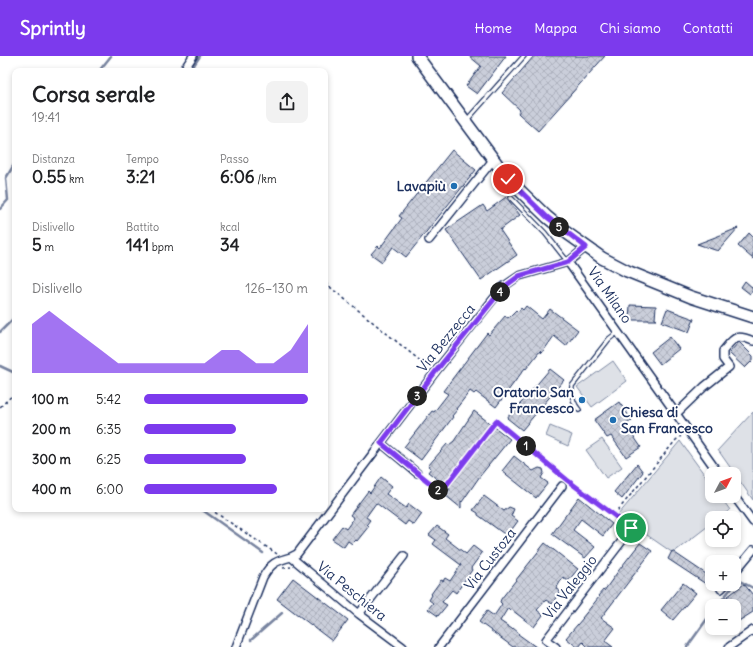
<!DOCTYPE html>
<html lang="it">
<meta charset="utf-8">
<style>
body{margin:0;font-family:Delius,sans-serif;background:#f2f2f2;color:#202124;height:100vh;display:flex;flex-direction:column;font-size:15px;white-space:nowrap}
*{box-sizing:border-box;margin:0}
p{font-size:13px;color:#757577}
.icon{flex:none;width:22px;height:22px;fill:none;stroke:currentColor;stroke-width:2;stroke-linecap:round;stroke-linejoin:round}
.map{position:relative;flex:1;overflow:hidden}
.details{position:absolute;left:12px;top:12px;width:316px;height:444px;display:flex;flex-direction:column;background:#fff;border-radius:8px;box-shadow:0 2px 6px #0003}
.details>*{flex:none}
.needle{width:26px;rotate:49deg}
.tools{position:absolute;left:705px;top:411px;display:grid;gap:8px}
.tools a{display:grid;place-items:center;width:36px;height:36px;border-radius:8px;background:#fff;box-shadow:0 2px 6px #0003;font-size:20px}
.pin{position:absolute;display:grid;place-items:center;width:34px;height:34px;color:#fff;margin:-17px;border:2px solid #fff;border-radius:50%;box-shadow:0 1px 4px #0007}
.km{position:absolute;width:20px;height:20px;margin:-10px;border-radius:50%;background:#222;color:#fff;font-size:11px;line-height:20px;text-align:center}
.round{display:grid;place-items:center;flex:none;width:42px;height:42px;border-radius:8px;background:#f2f2f2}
.overview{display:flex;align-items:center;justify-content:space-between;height:68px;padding:0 20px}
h1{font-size:22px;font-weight:700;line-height:30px}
.figures{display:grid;grid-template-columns:repeat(3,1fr);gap:6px;height:68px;padding:4px 20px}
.figures div{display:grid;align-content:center}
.figures b{font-size:17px;font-weight:700}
.figures small{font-size:11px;font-weight:400}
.figures p{font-size:11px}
.chart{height:112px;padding:8px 20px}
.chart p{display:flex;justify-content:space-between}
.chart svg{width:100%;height:72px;margin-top:4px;fill:#7c3aed;opacity:.7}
ul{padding:0 20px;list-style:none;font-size:13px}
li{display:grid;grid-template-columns:64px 48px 1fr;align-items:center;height:30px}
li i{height:10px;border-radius:5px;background:#7c3aed}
header{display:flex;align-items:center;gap:24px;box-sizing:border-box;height:56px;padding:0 20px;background:#7c3aed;color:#fff}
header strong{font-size:19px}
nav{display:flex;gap:22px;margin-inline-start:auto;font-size:14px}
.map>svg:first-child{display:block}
.grass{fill:#dee1e7;stroke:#7c88a2}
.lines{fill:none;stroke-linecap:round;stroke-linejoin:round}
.stream{stroke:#77839f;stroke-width:2.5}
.building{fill:url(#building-cross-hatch);stroke:#1b2f5e}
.service-casing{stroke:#1b2f5e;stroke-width:6}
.minor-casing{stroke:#1b2f5e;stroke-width:10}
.primary-casing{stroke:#1b2f5e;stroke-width:14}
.path{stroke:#1b2f5e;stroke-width:1.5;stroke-dasharray:3 3;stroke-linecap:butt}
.service{stroke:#fff;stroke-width:3.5}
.minor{stroke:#fff;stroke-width:7}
.primary{stroke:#fff;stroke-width:11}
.route-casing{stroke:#fff;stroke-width:8}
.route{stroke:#7c3aed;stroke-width:5}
.poi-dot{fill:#1f6fb2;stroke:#fff;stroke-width:1.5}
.labels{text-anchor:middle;stroke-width:4;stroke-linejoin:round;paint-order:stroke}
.poi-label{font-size:14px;font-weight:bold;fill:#1b2f5e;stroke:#fff;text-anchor:end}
.street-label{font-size:14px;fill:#1b2f5e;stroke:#fff}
</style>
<header>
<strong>Sprintly</strong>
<nav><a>Home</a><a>Mappa</a><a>Chi siamo</a><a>Contatti</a></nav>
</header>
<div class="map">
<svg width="753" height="591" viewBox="0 0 753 591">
<defs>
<pattern id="building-cross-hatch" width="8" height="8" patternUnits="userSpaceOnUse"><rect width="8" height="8" fill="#caceda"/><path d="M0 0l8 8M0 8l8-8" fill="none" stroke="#adb1be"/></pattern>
</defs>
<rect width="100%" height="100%" fill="#fff"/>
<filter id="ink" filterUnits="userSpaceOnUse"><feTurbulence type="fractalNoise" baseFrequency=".025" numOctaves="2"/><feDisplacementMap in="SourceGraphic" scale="8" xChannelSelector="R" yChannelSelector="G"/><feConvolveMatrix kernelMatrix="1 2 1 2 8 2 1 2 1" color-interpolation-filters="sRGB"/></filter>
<g filter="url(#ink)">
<path class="grass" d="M 613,305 L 627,325 L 592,351 L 577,331 Z
M 753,356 L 753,444 L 718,394 Z
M 550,370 L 572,379 L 568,390 L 546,380 Z
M 602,383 L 622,411 L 606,422 L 586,394 Z
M 680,385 L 712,429 L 712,440 L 720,440 L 730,454 L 719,462 L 712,462 L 712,467 L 673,497 L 618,459 Z"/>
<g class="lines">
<path class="stream" d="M 99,15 L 111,0
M 190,15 L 200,0
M 0,153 L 8,144 L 6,122 L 15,107
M 0,276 L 15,261
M 0,310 L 15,317
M 201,453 L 263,497
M 717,550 L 738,524 L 753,532
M 251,584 L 282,557
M 687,591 L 712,556"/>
</g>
<path class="building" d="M 469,0 L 506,0 L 477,38 L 466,30 L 481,10 Z
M 534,0 L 605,0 L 538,75 L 519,58 L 518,57 L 520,54 L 502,37 Z
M 452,94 L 476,114 L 406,201 L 393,191 L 382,206 L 371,198 L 378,190 L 380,192 L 402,162 L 399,160 Z
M 506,141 L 520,159 L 500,174 L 517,199 L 481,224 L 446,174 L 483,149 L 487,155 Z
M 738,172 L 718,195 L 697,188 L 718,180 Z
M 749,177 L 753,181 L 753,203 L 738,190 Z
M 745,225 L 753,232 L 753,234 L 750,238 L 741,231 Z
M 630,249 L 656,250 L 655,263 L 657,264 L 629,264 Z
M 526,250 L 542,263 L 550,253 L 578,274 L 566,290 L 554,280 L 542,297 L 540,295 L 526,313 L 525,312 L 496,351 L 476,336 L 474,338 L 470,335 L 456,353 L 457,354 L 452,360 L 453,361 L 421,404 L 404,391 L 432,355 L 434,356 L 448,338 L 443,335 L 487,277 L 489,279 L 505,260 L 508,262 L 516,254 L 518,256 L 521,252 L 523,254 Z
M 667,253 L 694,263 L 689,276 L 662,266 Z
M 670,281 L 679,293 L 660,308 L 651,296 Z
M 739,286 L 753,300 L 753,304 L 745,312 L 729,297 Z
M 550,313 L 564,324 L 522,374 L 507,362 L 514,353 L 515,354 Z
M 619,346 L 632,364 L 626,369 L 641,391 L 626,401 L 611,380 L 607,382 L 594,364 Z
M 474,355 L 510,383 L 480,420 L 462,446 L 461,445 L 461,452 L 445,439 L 450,433 L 428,416 L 431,412 L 428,410 L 447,388 L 449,389 L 454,385 Z
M 514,400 L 533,415 L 539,412 L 543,413 L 544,417 L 541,422 L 548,427 L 536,442 L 531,438 L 502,415 Z
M 637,408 L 643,416 L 622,443 L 614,436 Z
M 381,421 L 392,430 L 386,438 L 406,452 L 409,448 L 422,458 L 414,469 L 408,465 L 405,469 L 376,447 L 366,461 L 370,464 L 367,468 L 369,470 L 357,485 L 356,484 L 352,488 L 348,485 L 344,491 L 332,483 L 342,470 L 346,473 L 354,462 L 350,459 L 368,435 L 370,437 Z
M 484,440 L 504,455 L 509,451 L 514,453 L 511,460 L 518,465 L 507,480 L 478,459 L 478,457 L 473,454 Z
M 579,441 L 612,468 L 603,480 L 581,463 L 573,474 L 595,491 L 585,502 L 552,478 Z
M 437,470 L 448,478 L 445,482 L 466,498 L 473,490 L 482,497 L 471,512 L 472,514 L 456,537 L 452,534 L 442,546 L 447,549 L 438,560 L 428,553 L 433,547 L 429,544 L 432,539 L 431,538 L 441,524 L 443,525 L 445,522 L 450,525 L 461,509 L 433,488 L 436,484 L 429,479 Z
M 545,487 L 578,513 L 568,525 L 563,521 L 556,533 L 560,535 L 552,548 L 546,544 L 537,554 L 543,559 L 534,571 L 512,554 L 511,555 L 508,552 L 500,565 L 512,573 L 513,572 L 519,577 L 518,578 L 536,591 L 513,591 L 479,566 L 487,555 L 494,560 L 502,548 L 500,546 L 501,543 Z
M 640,487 L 652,495 L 601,562 L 615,572 L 605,585 L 613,591 L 588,591 L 583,586 L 579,591 L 577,591 L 566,582 L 583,562 L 582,562 L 599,541 L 598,540 L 603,534 L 604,535 L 619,514 Z
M 672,495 L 712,522 L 712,532 L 668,503 Z
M 293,522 L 348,564 L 332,585 L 277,543 Z
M 683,527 L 696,537 L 673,564 L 661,554 Z
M 744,528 L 753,539 L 753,556 L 734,568 L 734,550 L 715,550 Z"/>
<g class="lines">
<defs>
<path id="service" d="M 466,65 L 524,0
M 511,142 L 545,177 L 568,206
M 579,354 C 573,347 571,340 572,330 L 609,283 L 618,276"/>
<path id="minor" d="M 183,15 L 193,0
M 429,184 L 493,104
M 568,206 L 719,418
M 676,358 L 704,331 L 729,311 L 723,303 L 723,295 C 734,282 735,277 753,285
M 417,417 L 381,387 L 436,315 L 503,231 L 519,220 L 568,206 L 586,191
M 734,440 L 753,466
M 291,501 L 297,498 L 381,387
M 734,517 L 753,494
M 721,533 L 726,528
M 359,558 L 404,500
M 236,591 L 263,521 C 271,507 276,505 291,501 L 359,558 L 403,591
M 439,591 L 562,430
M 556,591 L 546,584 L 622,485
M 729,591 L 753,574"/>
<path id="primary" d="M 417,0 L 508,123 L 547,161 L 564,175 L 602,202 L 627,215 L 691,241 L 753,261"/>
</defs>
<use href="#service" class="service-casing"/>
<use href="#minor" class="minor-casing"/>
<use href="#primary" class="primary-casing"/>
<path class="path" d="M 325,227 L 429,312
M 0,351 L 15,337
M 424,422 L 441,436 L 496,365 L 565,423
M 568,425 L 631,472 L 627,478
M 210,453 L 277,498
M 614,459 L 676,384 L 681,380
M 283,512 L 291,511"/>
<use href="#service" class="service"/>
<use href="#minor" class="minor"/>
<use href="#primary" class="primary"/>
</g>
</g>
<g class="lines" filter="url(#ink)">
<defs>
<path id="route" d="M 508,123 L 547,161 L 586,191 L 568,206 L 519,220 L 504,231 L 436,315 L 381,387 L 441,436 L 496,365 L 567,424 L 631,472"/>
</defs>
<use href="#route" class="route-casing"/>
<use href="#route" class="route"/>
</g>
<g class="poi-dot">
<circle cx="454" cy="130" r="4"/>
<circle cx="582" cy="344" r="4"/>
<circle cx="613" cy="364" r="4"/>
</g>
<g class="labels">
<g class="poi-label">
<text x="446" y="135">Lavapiù</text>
<text x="574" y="341">Oratorio San<tspan x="574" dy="16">Francesco</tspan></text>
<text x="621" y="361" text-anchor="start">Chiesa di<tspan x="621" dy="16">San Francesco</tspan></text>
</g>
<g class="street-label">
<text transform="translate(610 239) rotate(55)" y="5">Via Milano</text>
<text transform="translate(446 282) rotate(-51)" y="5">Via Bezzecca</text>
<text transform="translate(490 503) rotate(-52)" y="5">Via Custoza</text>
<text transform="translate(570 531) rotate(-52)" y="5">Via Valeggio</text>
<text transform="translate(352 535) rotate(39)" y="5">Via Peschiera</text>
</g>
</g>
</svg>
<div class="tools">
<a><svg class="needle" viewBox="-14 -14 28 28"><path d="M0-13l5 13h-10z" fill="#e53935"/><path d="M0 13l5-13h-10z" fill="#757577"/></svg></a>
<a><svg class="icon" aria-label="locate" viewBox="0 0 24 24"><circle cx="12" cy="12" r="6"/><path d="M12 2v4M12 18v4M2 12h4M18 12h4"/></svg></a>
<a>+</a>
<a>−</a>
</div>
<div class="pin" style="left:631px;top:472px;background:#1e9e55"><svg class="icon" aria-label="arrive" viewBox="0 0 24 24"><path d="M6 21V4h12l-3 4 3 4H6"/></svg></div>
<div class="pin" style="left:508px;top:123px;background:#d93025"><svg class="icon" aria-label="check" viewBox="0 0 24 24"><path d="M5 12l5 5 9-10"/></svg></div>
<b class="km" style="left:526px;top:390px">1</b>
<b class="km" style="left:438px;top:434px">2</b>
<b class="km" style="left:417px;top:340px">3</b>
<b class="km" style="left:500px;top:236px">4</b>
<b class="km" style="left:559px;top:171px">5</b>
<section class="details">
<div class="overview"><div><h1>Corsa serale</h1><p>19:41</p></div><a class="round"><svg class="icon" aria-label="share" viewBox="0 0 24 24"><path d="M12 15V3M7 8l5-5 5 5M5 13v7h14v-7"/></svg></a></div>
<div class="figures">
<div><p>Distanza</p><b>0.55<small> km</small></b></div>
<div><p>Tempo</p><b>3:21</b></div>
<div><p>Passo</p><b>6:06<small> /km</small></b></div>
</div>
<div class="figures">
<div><p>Dislivello</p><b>5<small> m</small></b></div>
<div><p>Battito</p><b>141<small> bpm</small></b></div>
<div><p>kcal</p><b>34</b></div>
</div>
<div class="chart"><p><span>Dislivello</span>126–130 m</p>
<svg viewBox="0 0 160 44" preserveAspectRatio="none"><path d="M0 44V14L10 6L20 14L30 22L40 30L50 38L60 38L70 38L80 38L90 38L100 38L110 30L120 30L130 38L140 38L150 30L160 14V44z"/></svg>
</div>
<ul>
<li><b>100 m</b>5:42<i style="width:100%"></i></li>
<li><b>200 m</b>6:35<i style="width:56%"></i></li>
<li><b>300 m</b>6:25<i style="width:62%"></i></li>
<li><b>400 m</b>6:00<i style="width:81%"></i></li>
</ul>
</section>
</div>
